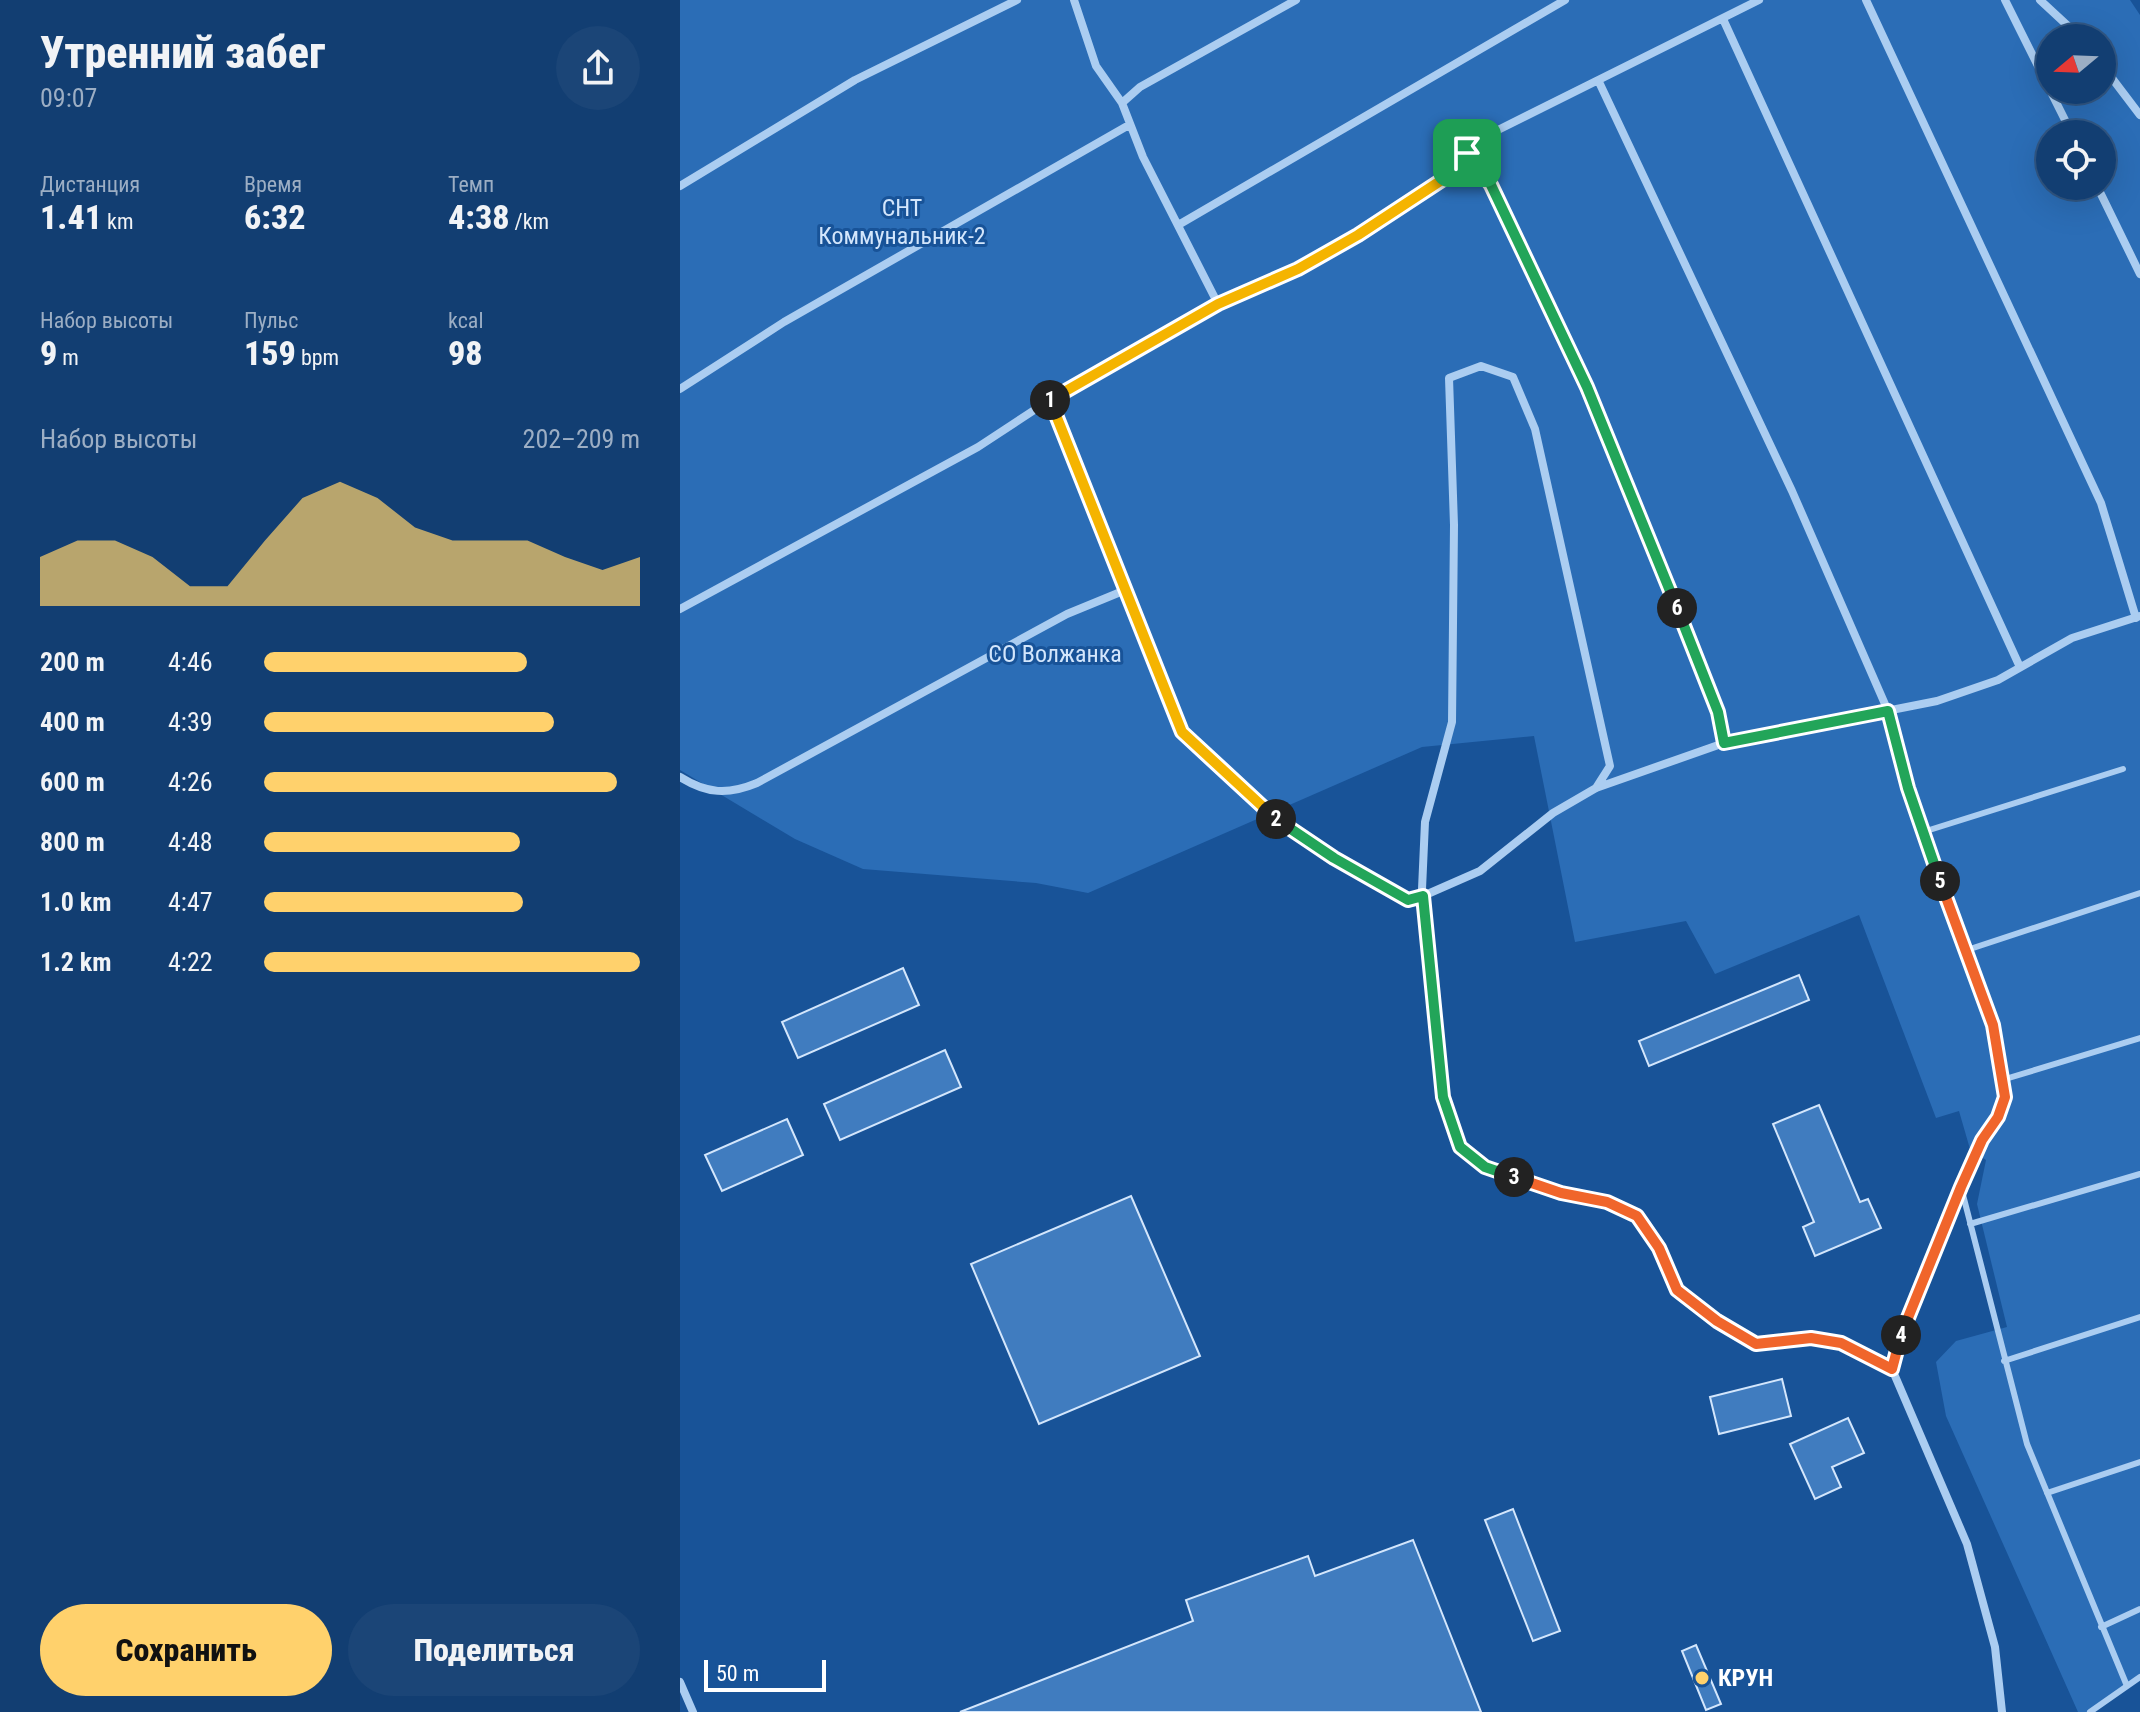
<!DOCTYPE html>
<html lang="ru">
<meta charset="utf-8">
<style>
body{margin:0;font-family:"Roboto Condensed",sans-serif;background:#1b4577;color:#f1f3f6;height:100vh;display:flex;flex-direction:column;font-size:30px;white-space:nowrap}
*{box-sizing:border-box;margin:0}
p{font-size:26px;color:#9caec4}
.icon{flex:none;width:44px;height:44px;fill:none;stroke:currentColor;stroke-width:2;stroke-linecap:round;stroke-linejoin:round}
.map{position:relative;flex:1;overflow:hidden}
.sheet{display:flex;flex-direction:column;background:#123e72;width:680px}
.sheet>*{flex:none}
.needle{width:52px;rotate:251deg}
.tools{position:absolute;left:1356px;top:24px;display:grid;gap:16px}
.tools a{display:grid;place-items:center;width:80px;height:80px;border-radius:50%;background:#123e72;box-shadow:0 8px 32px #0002,0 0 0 2px #315784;font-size:40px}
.scale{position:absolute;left:24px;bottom:20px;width:122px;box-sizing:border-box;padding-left:8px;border:4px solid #fff;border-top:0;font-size:22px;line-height:28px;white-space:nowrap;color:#fff;-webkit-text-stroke:6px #185398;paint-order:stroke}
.pin{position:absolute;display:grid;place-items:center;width:68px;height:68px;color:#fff;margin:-34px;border-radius:16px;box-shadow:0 4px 12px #0006}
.km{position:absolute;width:40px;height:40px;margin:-20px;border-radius:50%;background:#222;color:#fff;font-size:22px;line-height:40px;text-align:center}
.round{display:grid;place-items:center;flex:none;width:84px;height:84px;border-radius:42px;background:#1b4577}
.head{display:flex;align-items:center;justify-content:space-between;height:136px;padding:0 40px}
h1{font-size:44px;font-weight:800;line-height:60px}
.figures{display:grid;grid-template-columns:repeat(3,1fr);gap:12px;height:136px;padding:8px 40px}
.figures div{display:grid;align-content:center}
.figures b{font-size:34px;font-weight:800}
.figures small{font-size:22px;font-weight:400}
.figures p{font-size:22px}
.chart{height:224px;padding:16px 40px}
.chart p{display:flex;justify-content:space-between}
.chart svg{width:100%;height:144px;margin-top:8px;fill:#ffd16c;opacity:.7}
.primary-button{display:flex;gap:16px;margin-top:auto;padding:16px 40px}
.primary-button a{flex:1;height:92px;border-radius:48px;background:#ffd16c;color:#111;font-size:32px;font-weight:800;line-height:92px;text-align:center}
.primary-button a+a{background:#1b4577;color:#f1f3f6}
ul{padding:0 40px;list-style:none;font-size:26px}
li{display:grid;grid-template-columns:128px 96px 1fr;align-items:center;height:60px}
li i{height:20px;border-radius:10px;background:#ffd16c}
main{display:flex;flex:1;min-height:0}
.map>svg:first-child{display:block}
.green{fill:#2b6db6;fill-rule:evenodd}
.building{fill:#407cbf;stroke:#d3e6fc;stroke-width:2}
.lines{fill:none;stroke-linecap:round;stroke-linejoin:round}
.service{stroke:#abcdf1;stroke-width:6}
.minor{stroke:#abcdf1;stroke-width:8}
.split-1-casing{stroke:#fff;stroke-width:16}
.split-2-casing{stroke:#fff;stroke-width:16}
.split-3-casing{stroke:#fff;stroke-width:16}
.split-4-casing{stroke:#fff;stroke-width:16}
.split-5-casing{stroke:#fff;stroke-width:16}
.split-6-casing{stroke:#fff;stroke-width:16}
.split-7-casing{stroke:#fff;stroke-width:16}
.split-1{stroke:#f5b400;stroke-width:10}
.split-2{stroke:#f5b400;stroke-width:10}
.split-3{stroke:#22a559;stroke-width:10}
.split-4{stroke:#f0652b;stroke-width:10}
.split-5{stroke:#f0652b;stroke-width:10}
.split-6{stroke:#22a559;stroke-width:10}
.split-7{stroke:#22a559;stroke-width:10}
.poi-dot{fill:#ffd16c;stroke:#185398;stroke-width:3}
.labels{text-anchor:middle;stroke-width:6;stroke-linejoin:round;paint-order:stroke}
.park-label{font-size:24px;fill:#d3e6fc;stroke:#185398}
.poi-label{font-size:24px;font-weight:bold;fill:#fff;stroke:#185398;text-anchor:start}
</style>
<main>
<section class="sheet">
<div class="head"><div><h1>Утренний забег</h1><p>09:07</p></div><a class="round"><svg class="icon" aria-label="share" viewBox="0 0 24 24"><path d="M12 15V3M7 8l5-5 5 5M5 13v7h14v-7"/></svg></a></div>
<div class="figures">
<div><p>Дистанция</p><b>1.41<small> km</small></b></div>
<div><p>Время</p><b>6:32</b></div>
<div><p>Темп</p><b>4:38<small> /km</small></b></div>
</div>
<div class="figures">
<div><p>Набор высоты</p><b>9<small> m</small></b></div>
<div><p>Пульс</p><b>159<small> bpm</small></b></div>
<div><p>kcal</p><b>98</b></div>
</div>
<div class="chart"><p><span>Набор высоты</span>202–209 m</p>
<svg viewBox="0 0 160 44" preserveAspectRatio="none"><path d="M0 44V29L10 24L20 24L30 29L40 38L50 38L60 24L70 11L80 6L90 11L100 20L110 24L120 24L130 24L140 29L150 33L160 29V44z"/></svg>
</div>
<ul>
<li><b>200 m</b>4:46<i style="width:70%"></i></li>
<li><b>400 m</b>4:39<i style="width:77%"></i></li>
<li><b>600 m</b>4:26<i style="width:94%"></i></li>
<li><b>800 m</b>4:48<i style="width:68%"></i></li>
<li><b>1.0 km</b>4:47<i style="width:69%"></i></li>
<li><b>1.2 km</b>4:22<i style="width:100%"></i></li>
</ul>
<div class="primary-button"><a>Сохранить</a><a>Поделиться</a></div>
</section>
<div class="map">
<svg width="1460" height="1712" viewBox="0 0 1460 1712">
<rect width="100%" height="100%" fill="#185398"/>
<path class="green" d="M 0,0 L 1450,0 L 1460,15 L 1460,1679 L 1410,1712 L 1398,1712 L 1266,1416 L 1256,1362 L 1276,1341 L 1327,1327 L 1297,1204 L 1306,1160 L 1290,1149 L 1279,1111 L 1256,1118 L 1179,915 L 1035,974 L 1006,921 L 895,942 L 854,736 L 742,747 L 408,893 L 356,883 L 183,869 L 115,839 L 0,770 ZM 1370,38 L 1422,38 L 1422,90 L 1370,90 ZM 1370,134 L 1422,134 L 1422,186 L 1370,186 Z"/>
<path class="building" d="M 223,968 L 239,1005 L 118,1058 L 102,1022 Z
M 1119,975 L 1129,1000 L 969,1066 L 959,1041 Z
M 265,1050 L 281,1087 L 160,1140 L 144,1104 Z
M 1139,1105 L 1180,1202 L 1188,1199 L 1201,1228 L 1135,1256 L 1123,1227 L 1134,1222 L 1093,1124 Z
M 107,1119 L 123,1155 L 42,1191 L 25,1155 Z
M 451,1196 L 520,1356 L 359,1424 L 291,1264 Z
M 1102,1379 L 1111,1416 L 1039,1434 L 1030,1397 Z
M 1168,1418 L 1184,1453 L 1152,1467 L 1161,1487 L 1135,1499 L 1110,1444 Z
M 833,1509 L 880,1631 L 853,1641 L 805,1520 Z
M 733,1540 L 801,1712 L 280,1712 L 513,1621 L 506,1600 L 628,1556 L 635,1576 Z
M 1016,1645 L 1041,1704 L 1026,1710 L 1002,1651 Z"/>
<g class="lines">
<path class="service" d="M 1243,832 L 1443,769
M 1284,951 L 1460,893
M 1322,1080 L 1460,1038
M 1281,1187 L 1347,1444 L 1447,1686
M 1290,1224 L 1460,1174
M 1324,1361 L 1460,1317
M 1367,1493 L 1460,1462
M 1421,1627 L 1460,1609
M 1410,1712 L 1460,1677"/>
<path class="minor" d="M 394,0 L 416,66 L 442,103 L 463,157 L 538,304
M 1186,0 L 1421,503 L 1456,618
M 1325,0 L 1392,134
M 1360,0 L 1401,38
M 1043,19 L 1339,665
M 1422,65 L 1460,115
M 919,82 L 1112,491 L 1208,711 L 1228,788 L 1284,951 L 1313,1025 L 1325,1097 L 1318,1117 L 1302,1140 L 1281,1187 L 1223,1327 L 1212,1369
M 442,103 L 460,87 L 616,0
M 787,153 L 811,185 L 907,387 L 1038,712 L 1044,743
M 0,186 L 175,80 L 337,0
M 1417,186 L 1460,274
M 500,224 L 885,0
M 0,389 L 104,322 L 449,125
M 368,401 L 502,732 L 606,829 L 728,900 L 743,896 L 800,871 L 873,813 L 916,788 L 1044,743 L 1257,701 L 1318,680 L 1392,638 L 1460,616
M 0,609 L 298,447 L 368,401 L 538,304 L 618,269 L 678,235 L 771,174 L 787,153 L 806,136 L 1079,0
M 0,777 C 27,794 48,795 77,783 L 387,614 L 443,591
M 916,788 L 930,766 L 855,429 L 833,377 L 801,366 L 769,378 L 774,525 L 772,722 L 745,822 L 742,889 L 763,1097 L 780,1147 L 805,1167 L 881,1193 L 927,1202 L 957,1216 L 979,1248 L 997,1290 L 1037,1321 L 1076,1344 L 1131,1338 L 1161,1343 L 1212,1369
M 1212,1369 L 1287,1544 L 1315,1647 L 1322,1712
M 0,1682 L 13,1712"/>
</g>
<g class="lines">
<defs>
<path id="split-1" d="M 370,400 L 538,304 L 618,269 L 678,235 L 771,174 L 787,153"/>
<path id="split-2" d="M 370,400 L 502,732 L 596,819"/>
<path id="split-3" d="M 596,819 L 654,858 L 728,900 L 743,896 L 763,1097 L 780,1147 L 805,1167 L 834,1177"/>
<path id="split-4" d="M 834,1177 L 881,1193 L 927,1202 L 957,1216 L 979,1248 L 997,1290 L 1037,1321 L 1076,1344 L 1131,1338 L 1161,1343 L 1212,1369 L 1221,1335"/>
<path id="split-5" d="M 1221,1335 L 1281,1187 L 1302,1140 L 1318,1117 L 1325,1097 L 1313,1025 L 1260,881"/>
<path id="split-6" d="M 997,608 L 1038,712 L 1044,743 L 1208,711 L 1228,788 L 1260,881"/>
<path id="split-7" d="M 787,153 L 811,185 L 907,387 L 997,608"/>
</defs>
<use href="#split-1" class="split-1-casing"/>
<use href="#split-2" class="split-2-casing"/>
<use href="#split-3" class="split-3-casing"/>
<use href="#split-4" class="split-4-casing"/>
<use href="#split-5" class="split-5-casing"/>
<use href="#split-6" class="split-6-casing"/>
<use href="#split-7" class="split-7-casing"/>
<use href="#split-1" class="split-1"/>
<use href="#split-2" class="split-2"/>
<use href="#split-3" class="split-3"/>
<use href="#split-4" class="split-4"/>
<use href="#split-5" class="split-5"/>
<use href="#split-6" class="split-6"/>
<use href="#split-7" class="split-7"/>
</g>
<circle class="poi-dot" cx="1022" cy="1678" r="8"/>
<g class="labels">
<g class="park-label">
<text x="222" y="216">СНТ<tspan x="222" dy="28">Коммунальник-2</tspan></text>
<text x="375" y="662">СО Волжанка</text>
</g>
<g class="poi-label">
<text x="1038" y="1686">КРУН</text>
</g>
</g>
</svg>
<div class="tools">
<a><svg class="needle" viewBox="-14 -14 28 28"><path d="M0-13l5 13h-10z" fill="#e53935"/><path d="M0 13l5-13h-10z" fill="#9caec4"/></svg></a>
<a><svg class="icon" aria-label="locate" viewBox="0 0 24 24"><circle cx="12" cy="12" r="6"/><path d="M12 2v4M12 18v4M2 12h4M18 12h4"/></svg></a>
</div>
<div class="scale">50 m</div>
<div class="pin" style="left:787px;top:153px;background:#1e9e55"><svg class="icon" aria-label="arrive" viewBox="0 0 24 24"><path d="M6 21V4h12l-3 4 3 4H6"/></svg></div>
<b class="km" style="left:370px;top:400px">1</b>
<b class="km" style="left:596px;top:819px">2</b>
<b class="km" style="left:834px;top:1177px">3</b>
<b class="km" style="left:1221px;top:1335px">4</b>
<b class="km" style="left:1260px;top:881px">5</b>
<b class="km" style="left:997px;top:608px">6</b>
</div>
</main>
